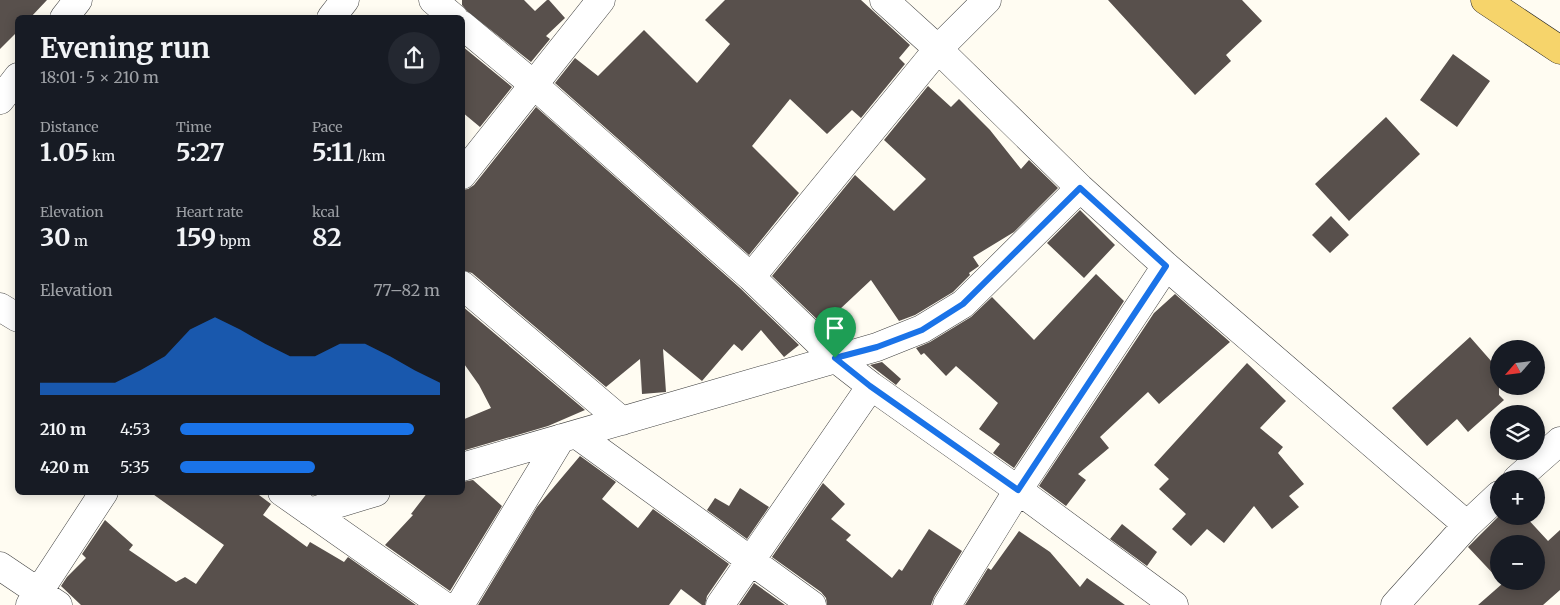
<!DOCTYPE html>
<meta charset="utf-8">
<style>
body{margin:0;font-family:Merriweather,serif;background:#242831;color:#f1f3f6;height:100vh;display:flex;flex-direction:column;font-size:19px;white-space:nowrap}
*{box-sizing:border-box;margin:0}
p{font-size:16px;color:#9ea1a6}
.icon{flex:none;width:28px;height:28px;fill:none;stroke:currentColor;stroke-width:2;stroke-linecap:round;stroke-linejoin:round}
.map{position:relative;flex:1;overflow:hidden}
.details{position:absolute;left:15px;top:15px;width:450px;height:480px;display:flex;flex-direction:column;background:#171b24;border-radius:8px;box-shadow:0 2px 12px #0003}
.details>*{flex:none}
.needle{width:32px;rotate:242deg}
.tools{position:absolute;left:1490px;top:340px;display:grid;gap:10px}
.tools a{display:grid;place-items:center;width:55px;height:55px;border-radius:50%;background:#171b24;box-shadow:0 2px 12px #0003;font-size:25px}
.pin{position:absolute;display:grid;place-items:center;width:42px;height:42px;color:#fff;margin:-51px -21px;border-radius:50% 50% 50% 0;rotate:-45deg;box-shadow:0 0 5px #0007}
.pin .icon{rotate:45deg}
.round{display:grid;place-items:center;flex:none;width:52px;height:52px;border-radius:26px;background:#242831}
.headline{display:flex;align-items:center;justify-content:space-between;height:85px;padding:0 25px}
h1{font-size:28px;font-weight:700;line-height:38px}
.stats{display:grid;grid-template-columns:repeat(3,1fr);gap:8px;height:85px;padding:5px 25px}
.stats div{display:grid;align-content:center}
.stats b{font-size:25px;font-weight:700}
.stats small{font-size:14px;font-weight:400}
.stats p{font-size:14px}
.chart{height:140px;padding:10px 25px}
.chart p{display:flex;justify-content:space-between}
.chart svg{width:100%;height:90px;margin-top:5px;fill:#1a73e8;opacity:.7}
ul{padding:0 25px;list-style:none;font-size:16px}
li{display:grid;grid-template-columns:80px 60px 1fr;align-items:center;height:38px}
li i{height:12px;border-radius:6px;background:#1a73e8}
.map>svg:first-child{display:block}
.building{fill:#58504c}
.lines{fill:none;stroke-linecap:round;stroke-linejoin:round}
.minor-casing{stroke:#424242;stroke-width:29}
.major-casing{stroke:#202020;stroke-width:29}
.minor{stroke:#fff;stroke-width:28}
.major{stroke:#f6d46b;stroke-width:28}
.route-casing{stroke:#fff;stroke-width:10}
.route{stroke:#1a73e8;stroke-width:6}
</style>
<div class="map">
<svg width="1560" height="605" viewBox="0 0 1560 605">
<rect width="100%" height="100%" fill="#fffcf2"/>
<path class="building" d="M 0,0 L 47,0 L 30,18 L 18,18 L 18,31 L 0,49 Z
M 462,0 L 524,0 L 535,11 L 547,0 L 549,0 L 565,18 L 546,36 L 550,39 L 531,62 L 467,11 L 462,5 Z
M 725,0 L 861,0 L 910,45 L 899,58 L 905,64 L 861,118 L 852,110 L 827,134 L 790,99 L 752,146 L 799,193 L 749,255 L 555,83 L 575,58 L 598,76 L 644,30 L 697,83 L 730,44 L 705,20 Z
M 1108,0 L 1242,0 L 1262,21 L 1226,55 L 1231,61 L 1195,95 Z
M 462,46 L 512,87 L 480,127 L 462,112 Z
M 1453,54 L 1490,81 L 1457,127 L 1420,100 Z
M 928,86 L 951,107 L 959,99 L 990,130 L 1021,169 L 1029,160 L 1058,188 L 1014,232 L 973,257 L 979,266 L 969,273 L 970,275 L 953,292 L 915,315 L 899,321 L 871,280 L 823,325 L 772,276 L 855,175 L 894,211 L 926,179 L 884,140 Z
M 536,107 L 740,288 L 799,345 L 784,357 L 761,330 L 742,351 L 734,344 L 702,381 L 663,349 L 666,392 L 642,394 L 640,359 L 606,387 L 472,273 L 462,270 L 462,190 L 468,189 L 474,185 Z
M 1386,117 L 1420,154 L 1349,221 L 1315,184 Z
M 1080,210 L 1115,245 L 1084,278 L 1047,243 Z
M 1331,216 L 1349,235 L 1330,253 L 1312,235 Z
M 1096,274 L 1124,301 L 1014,468 L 993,453 L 1000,444 L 979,429 L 998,403 L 956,366 L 946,376 L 924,353 L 921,355 L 916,348 L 930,342 L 971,317 L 992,297 L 1034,340 Z
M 1175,294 L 1230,342 L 1159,404 L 1148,392 L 1100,437 L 1109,448 L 1078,474 L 1086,480 L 1066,506 L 1039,486 L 1154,313 Z
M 462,306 L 585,410 L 548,426 L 462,451 L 462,420 L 491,408 L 479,385 L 462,361 Z
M 1470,337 L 1499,370 L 1499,395 L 1504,400 L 1468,432 L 1457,419 L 1427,446 L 1392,408 Z
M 882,362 L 901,379 L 896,385 L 870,365 Z
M 1247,363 L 1286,401 L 1260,428 L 1283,447 L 1278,453 L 1304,484 L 1289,496 L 1299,507 L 1272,529 L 1254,506 L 1224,543 L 1207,529 L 1191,546 L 1172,529 L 1186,514 L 1159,489 L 1169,479 L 1154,465 Z
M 580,456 L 616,482 L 602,499 L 638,528 L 653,509 L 729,564 L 707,596 L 705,605 L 702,605 L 681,589 L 669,605 L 478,605 L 537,507 Z
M 473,480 L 502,506 L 450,591 L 385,545 L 413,515 L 411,514 L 428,492 L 462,492 L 462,482 Z
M 823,483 L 845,504 L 831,519 L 851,535 L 846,540 L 892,578 L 899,569 L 902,571 L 929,529 L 962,551 L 934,597 L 931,605 L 827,605 L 826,598 L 821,592 L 772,557 Z
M 740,488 L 769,507 L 747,539 L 707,510 L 715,498 L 729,506 Z
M 150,492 L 255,492 L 271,504 L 263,515 L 307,547 L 310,542 L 344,562 L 348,557 L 416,605 L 81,605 L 61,586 L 67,577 L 86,558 L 82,554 L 105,520 L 133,545 L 129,550 L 176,582 L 185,577 L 196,584 L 224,545 Z
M 1499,516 L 1525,516 L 1548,541 L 1560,530 L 1560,590 L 1543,605 L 1478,605 L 1502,584 L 1500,581 L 1536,581 L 1536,544 L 1499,544 L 1499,580 L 1468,547 Z
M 1122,524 L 1157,552 L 1147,566 L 1110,539 Z
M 1019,531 L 1050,552 L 1080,587 L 1087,578 L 1125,605 L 965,605 L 988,568 L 991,570 Z
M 754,583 L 785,605 L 739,605 Z"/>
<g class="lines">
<defs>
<path id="minor" d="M 433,0 L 454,18
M 884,0 L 938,49 L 1080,188 L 1166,266 L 1467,525
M 64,18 L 78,0
M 331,18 L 345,0
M 462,25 L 534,85 L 751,277 L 835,358 L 871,386 L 1018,490 L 1174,605
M 0,100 L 18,77
M 462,175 L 601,0
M 751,277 L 938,49 L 987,0
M 462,285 L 622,421
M 0,307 L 18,318
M 576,434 L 812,605
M 462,467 L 877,347 L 922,329 L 963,304 L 1080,188
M 1517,479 L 1560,441
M 282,492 L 443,605
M 310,512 L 376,492
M 0,566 L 58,605
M 30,605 L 104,492
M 460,605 L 561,438
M 720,605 L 871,386
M 947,605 L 1018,490 L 1166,266
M 1395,605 L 1467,525 L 1499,495"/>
<path id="major" d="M 1485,0 L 1560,50"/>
</defs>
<use href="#minor" class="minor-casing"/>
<use href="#major" class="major-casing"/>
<use href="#minor" class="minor"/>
<use href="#major" class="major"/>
</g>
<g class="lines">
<defs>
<path id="route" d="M 1080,188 L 1166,266 L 1018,490 L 870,386 L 835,358 L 877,347 L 922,330 L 963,304 Z"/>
</defs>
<use href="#route" class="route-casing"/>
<use href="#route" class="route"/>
</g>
</svg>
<div class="tools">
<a><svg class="needle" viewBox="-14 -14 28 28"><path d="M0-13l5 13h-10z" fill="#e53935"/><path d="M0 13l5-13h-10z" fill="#9ea1a6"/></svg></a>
<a><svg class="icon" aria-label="layers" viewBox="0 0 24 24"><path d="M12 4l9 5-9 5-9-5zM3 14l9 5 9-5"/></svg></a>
<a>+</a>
<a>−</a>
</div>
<div class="pin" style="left:835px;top:358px;background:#1e9e55"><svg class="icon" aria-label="arrive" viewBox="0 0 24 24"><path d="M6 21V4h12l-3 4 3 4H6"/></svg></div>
<section class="details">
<div class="headline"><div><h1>Evening run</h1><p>18:01 · 5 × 210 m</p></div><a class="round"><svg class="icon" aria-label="share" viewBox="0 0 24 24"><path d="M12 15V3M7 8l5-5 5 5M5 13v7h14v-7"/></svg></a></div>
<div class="stats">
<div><p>Distance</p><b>1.05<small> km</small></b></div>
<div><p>Time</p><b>5:27</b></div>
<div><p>Pace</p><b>5:11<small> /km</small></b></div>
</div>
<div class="stats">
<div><p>Elevation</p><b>30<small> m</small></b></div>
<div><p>Heart rate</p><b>159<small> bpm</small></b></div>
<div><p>kcal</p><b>82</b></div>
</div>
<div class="chart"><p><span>Elevation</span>77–82 m</p>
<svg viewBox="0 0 160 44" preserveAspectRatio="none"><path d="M0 44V38L10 38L20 38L30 38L40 32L50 25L60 12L70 6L80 12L90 19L100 25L110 25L120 19L130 19L140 25L150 32L160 38V44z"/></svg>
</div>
<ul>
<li><b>210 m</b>4:53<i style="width:90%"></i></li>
<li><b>420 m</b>5:35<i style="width:52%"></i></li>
</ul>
</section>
</div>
